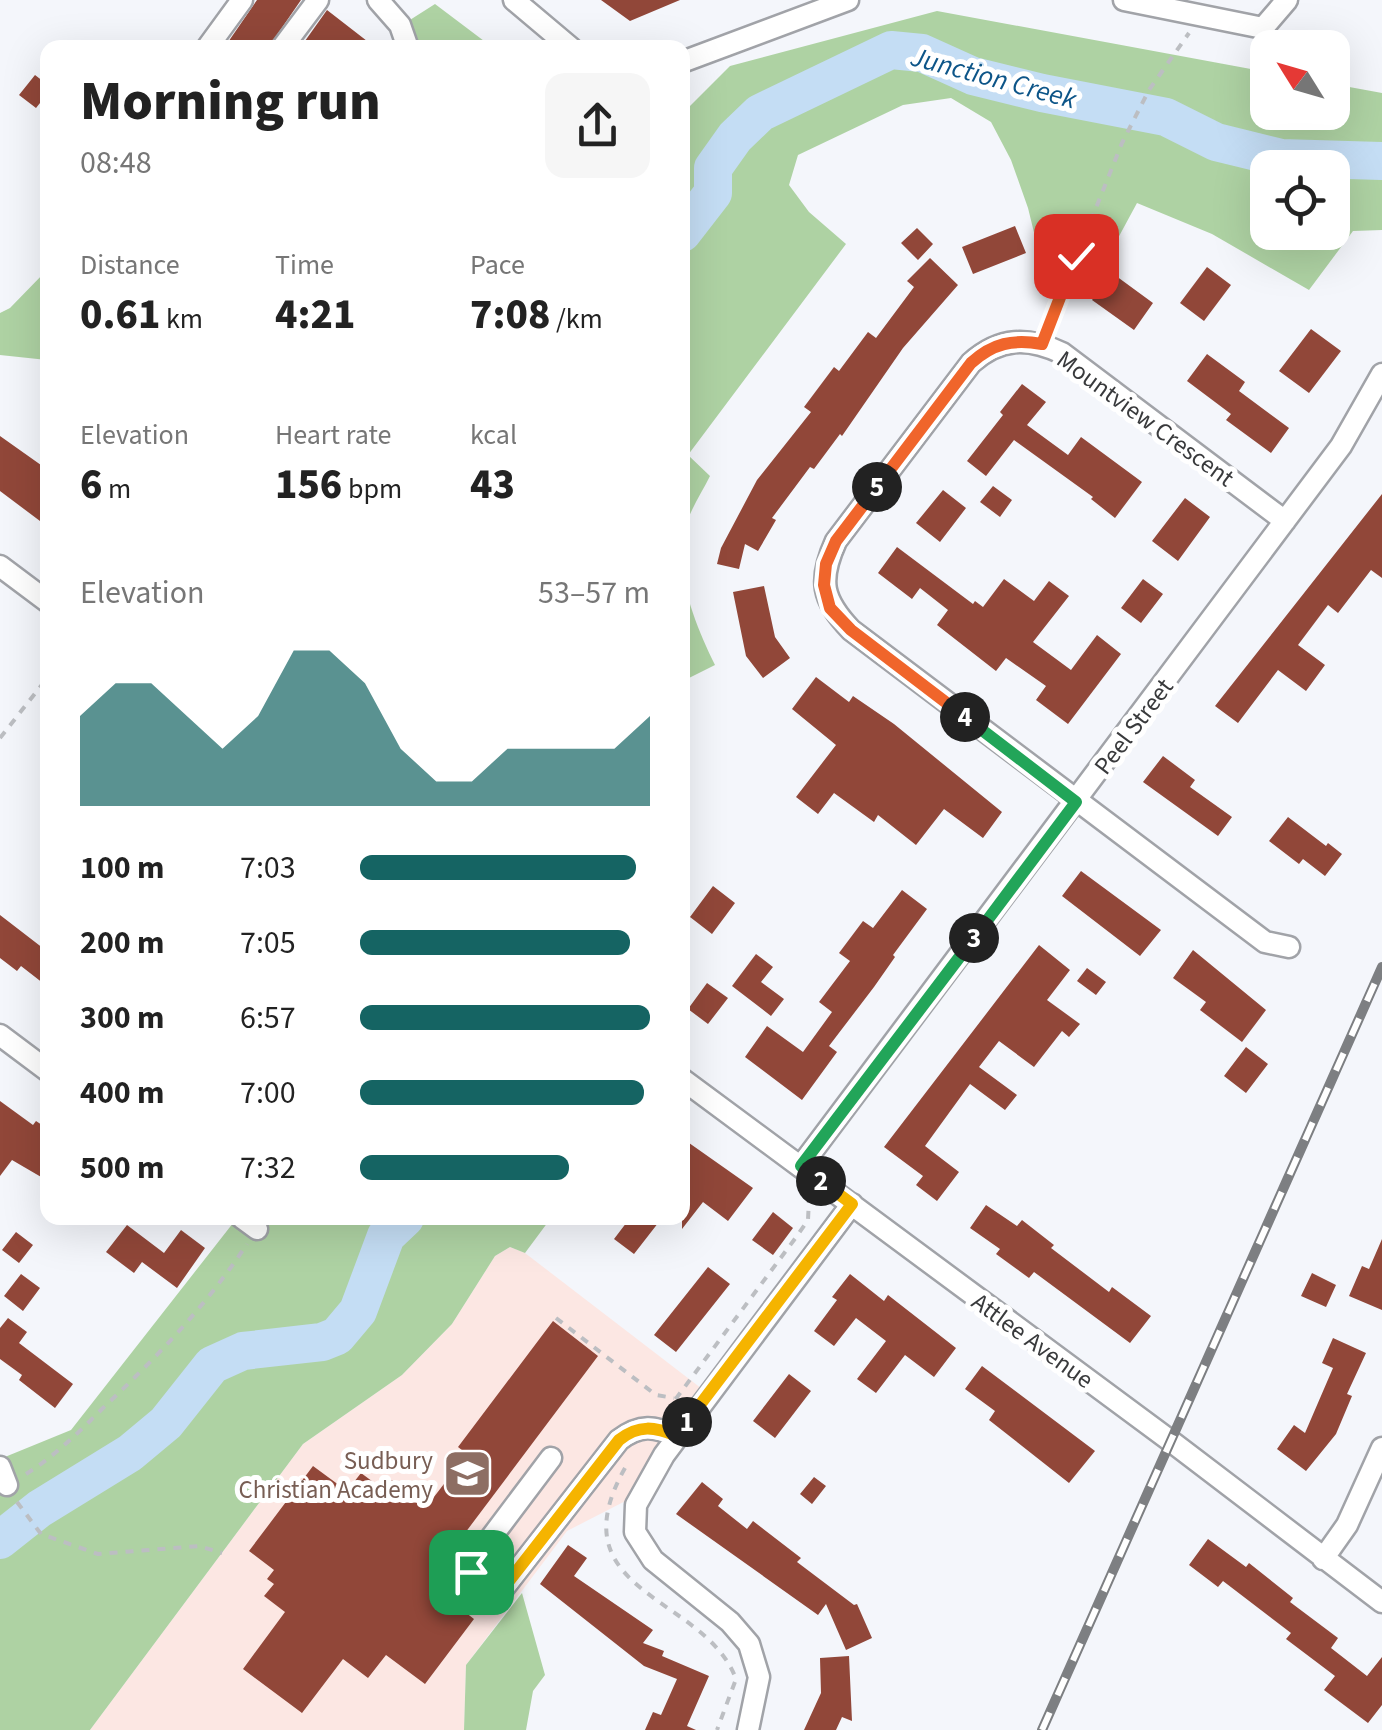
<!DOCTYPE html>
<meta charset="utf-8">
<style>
body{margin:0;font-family:"Source Sans 3",sans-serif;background:#f6f6f6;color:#222;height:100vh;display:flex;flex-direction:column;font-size:38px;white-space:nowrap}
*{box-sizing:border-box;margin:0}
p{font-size:32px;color:#767676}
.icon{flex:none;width:55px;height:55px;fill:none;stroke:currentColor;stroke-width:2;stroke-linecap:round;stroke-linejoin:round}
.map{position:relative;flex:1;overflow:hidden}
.details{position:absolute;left:40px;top:40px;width:650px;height:1185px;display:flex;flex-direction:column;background:#fff;border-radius:20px;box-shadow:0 10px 40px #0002}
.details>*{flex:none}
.needle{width:65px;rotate:307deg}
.controls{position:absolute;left:1250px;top:30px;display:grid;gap:20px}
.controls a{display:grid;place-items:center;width:100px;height:100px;border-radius:20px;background:#fff;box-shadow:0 10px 40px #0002;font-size:50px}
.pin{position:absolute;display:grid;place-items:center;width:85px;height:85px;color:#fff;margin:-42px;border-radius:20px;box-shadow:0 5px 15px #0006}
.km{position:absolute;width:50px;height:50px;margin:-25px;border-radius:50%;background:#222;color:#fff;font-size:28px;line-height:50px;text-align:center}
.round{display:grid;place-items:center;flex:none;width:105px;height:105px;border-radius:20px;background:#f6f6f6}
.overview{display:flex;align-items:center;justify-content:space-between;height:170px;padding:0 40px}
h1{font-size:55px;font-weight:800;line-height:75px}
.figures{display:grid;grid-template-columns:repeat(3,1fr);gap:15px;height:170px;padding:10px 40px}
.figures div{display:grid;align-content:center}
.figures b{font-size:42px;font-weight:800}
.figures small{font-size:28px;font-weight:400}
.figures p{font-size:28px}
.chart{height:280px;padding:20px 40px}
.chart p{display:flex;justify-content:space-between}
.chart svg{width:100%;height:180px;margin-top:10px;fill:#156463;opacity:.7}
ul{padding:0 40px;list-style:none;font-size:32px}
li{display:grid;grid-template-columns:160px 120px 1fr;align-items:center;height:75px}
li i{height:25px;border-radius:12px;background:#156463}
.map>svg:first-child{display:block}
.education{fill:#fce7e3}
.green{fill:#aed2a3;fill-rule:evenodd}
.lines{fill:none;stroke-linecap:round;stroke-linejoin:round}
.river{stroke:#c4ddf4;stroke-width:38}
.building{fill:#914739}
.minor-casing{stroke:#a1a3a8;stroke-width:25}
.path{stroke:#bcbec2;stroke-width:4;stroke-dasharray:8 8;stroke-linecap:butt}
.minor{stroke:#fff;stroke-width:20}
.rail-casing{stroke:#7d7f82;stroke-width:10}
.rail{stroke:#fff;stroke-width:6;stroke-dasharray:19;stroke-linecap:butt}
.split-1-casing{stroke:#fff;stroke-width:20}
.split-2-casing{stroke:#fff;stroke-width:20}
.split-3-casing{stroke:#fff;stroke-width:20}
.split-4-casing{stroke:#fff;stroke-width:20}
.split-5-casing{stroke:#fff;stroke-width:20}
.split-6-casing{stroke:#fff;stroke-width:20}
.split-1{stroke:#f5b400;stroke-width:12}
.split-2{stroke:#f5b400;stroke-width:12}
.split-3{stroke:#22a559;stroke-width:12}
.split-4{stroke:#22a559;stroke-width:12}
.split-5{stroke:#f0652b;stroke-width:12}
.split-6{stroke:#f0652b;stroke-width:12}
.labels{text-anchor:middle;stroke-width:10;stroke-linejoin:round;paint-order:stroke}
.street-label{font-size:25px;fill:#393a3c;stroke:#fff}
.education-label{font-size:25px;fill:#785e54;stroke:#fff;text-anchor:end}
.water-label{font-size:28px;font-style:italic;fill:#0d5588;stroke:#fff}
</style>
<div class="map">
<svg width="1382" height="1730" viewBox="0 0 1382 1730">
<rect width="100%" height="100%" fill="#f4f6fb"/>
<path class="education" d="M 510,1247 L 525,1253 L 710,1395 L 643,1492 L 567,1531 L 466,1665 L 464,1730 L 90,1730 L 303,1444 L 402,1375 L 452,1324 L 495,1256 Z"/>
<path class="green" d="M 435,4 L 492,47 L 410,47 L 402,25 Z
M 937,11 L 1267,72 L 1268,112 L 1332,112 L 1333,84 L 1382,93 L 1382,230 L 1353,231 L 1309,290 L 1212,234 L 1137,203 L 1097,277 L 1044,273 L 1028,208 L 1011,160 L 991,122 L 951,98 L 903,105 L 798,155 L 789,185 L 809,212 L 846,244 L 688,455 L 710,476 C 703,490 694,504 688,519 C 670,565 695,624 715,665 L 683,681 L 683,113 L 730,66 ZM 1268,168 L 1332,168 L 1332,232 L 1268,232 Z
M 45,272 L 47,360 L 0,355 L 0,313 L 10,308 Z
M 237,1218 L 255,1229 L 272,1218 L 551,1218 L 525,1253 L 510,1247 L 495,1256 L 452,1324 L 402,1375 L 303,1444 L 90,1730 L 0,1730 L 0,1459 L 71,1430 Z
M 522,1593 L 545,1675 L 533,1691 L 526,1730 L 464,1730 L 466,1665 Z"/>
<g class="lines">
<path class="river" d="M 682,233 L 713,193 L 713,168 L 735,137 L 760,113 L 891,50 L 922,53 L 973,76 L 1042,93 L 1166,117 L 1216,142 L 1281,158 L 1382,161
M 0,1540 L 39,1509 L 130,1453 L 166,1423 L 212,1365 L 243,1351 L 322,1342 L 337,1336 L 358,1311 L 386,1236 L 405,1218"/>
</g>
<path class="building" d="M 257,0 L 301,0 L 268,48 L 224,48 Z
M 601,0 L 680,0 L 630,21 Z
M 327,10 L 376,48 L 300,48 Z
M 35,75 L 48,85 L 48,93 L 36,108 L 19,95 Z
M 1015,226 L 1026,253 L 973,274 L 962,247 Z
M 917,228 L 933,244 L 918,260 L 901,243 Z
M 930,258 L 958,285 L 903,348 L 842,436 L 840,434 L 814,469 L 810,467 L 772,518 L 776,520 L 758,551 L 745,544 L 739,569 L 717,564 L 721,548 L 757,480 L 811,412 L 804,407 L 834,367 L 839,371 L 868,332 L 876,338 L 914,287 L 907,281 Z
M 1207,267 L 1231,285 L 1204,321 L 1180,303 Z
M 1112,273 L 1153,303 L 1134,330 L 1092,300 Z
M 1311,329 L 1341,351 L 1309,393 L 1279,371 Z
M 1207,354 L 1245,382 L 1239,391 L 1289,428 L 1271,453 L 1226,420 L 1231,414 L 1187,381 Z
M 1022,384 L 1046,402 L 1027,425 L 1068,455 L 1081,437 L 1142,482 L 1115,518 L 1091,499 L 1093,497 L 1014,440 L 986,476 L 967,461 L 1003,415 L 1000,412 Z
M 0,436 L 48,470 L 48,527 L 0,491 Z
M 993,486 L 1012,500 L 1000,517 L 980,502 Z
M 943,490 L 966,508 L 940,542 L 916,523 Z
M 1382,494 L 1382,578 L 1371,570 L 1338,613 L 1328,605 L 1298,645 L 1325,665 L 1306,691 L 1278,670 L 1238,723 L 1215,706 Z
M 1185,498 L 1210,517 L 1178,561 L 1152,541 Z
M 897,547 L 973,604 L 975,601 L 983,607 L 1004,579 L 1034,601 L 1049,581 L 1069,596 L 1033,642 L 1071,670 L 1097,635 L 1121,654 L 1068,724 L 1036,700 L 1046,686 L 1006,658 L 996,671 L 937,625 L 948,610 L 920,588 L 912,599 L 878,573 Z
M 1143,579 L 1163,594 L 1141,623 L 1121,608 Z
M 764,586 L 775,637 L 790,658 L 763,678 L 746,656 L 733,592 Z
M 816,677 L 849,702 L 853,696 L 894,724 L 1002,812 L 983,838 L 944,809 L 916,845 L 878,815 L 874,822 L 834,793 L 818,814 L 796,797 L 836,745 L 792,709 Z
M 1163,756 L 1195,780 L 1190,787 L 1232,817 L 1218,836 L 1143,782 Z
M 1288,817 L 1326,846 L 1328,843 L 1342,854 L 1325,876 L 1303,859 L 1299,864 L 1269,841 Z
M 1081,871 L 1161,930 L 1140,956 L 1062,896 Z
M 713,886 L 735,903 L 712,934 L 690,917 Z
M 902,890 L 927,909 L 893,955 L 895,957 L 874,987 L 829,1046 L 837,1052 L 802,1100 L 745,1057 L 767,1026 L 803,1052 L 832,1012 L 819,1002 L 850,961 L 839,953 L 863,921 L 873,928 Z
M 0,915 L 48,952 L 48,987 L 21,966 L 17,971 L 0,958 Z
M 1039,945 L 1070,970 L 1047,1000 L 1080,1024 L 1069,1037 L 1062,1031 L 1034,1067 L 999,1041 L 979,1067 L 1017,1095 L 1005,1110 L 970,1084 L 925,1146 L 959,1172 L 937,1201 L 916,1185 L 923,1176 L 884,1147 Z
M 1193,950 L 1266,1010 L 1242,1042 L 1200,1010 L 1206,1002 L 1173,978 Z
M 756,954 L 773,967 L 761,982 L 784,999 L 771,1016 L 732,986 Z
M 1087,968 L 1106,982 L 1096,995 L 1077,981 Z
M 707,983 L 728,998 L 708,1024 L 688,1009 Z
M 1246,1047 L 1268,1064 L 1246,1093 L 1224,1076 Z
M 0,1101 L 33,1125 L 36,1121 L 48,1129 L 48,1181 L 12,1160 L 0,1176 Z
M 682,1138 L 753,1188 L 728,1221 L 703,1202 L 682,1229 Z
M 986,1205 L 1017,1226 L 1022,1220 L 1054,1245 L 1051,1248 L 1109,1292 L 1112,1287 L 1151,1316 L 1130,1343 L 1034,1272 L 1029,1278 L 996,1254 L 1000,1249 L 970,1228 Z
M 773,1212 L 793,1228 L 773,1255 L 752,1240 Z
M 630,1218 L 662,1218 L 634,1254 L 614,1239 Z
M 127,1225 L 164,1253 L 181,1230 L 205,1248 L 177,1288 L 142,1262 L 134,1273 L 106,1252 Z
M 16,1232 L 33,1245 L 19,1263 L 2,1250 Z
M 1382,1239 L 1382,1310 L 1349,1296 L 1362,1266 L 1369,1269 Z
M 708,1267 L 730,1284 L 676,1352 L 654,1335 Z
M 1312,1273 L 1336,1285 L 1326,1307 L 1301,1296 Z
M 21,1274 L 40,1288 L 23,1311 L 4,1296 Z
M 850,1274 L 884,1301 L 888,1295 L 956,1348 L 934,1377 L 905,1355 L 876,1393 L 857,1379 L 886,1341 L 856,1318 L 834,1346 L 814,1331 L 837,1300 L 832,1297 Z
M 8,1318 L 27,1332 L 19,1343 L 73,1384 L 55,1408 L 19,1380 L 22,1375 L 0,1359 L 0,1328 Z
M 553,1321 L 598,1356 L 444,1561 L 455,1569 L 438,1591 L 474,1619 L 425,1684 L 386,1655 L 368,1678 L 343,1659 L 302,1713 L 243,1669 L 285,1612 L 264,1596 L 274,1584 L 267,1579 L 274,1570 L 249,1551 L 313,1466 L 347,1491 L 361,1473 L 384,1490 L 392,1480 L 427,1506 L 467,1454 L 458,1447 Z
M 1333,1338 L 1366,1353 L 1347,1394 L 1352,1396 L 1336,1434 L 1306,1471 L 1277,1449 L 1294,1425 L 1305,1433 L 1333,1368 L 1322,1363 Z
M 982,1366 L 1095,1451 L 1069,1483 L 989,1420 L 995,1411 L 965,1389 Z
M 789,1374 L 811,1391 L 775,1438 L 753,1421 Z
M 814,1477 L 826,1486 L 812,1504 L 800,1494 Z
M 702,1482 L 723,1499 L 718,1506 L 747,1529 L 753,1521 L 801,1558 L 797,1562 L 854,1605 L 857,1604 L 872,1638 L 846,1650 L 826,1604 L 818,1615 L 676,1514 Z
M 1208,1539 L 1246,1567 L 1249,1563 L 1293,1598 L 1290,1602 L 1338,1638 L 1331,1648 L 1367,1676 L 1382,1657 L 1382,1705 L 1368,1723 L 1324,1690 L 1335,1676 L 1286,1639 L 1291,1633 L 1223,1581 L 1218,1587 L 1189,1565 Z
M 568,1545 L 587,1558 L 574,1576 L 653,1630 L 643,1643 L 664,1651 L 662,1656 L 709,1676 L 687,1726 L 696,1730 L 645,1730 L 653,1712 L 661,1715 L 677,1679 L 644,1666 L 540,1584 Z
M 849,1656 L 852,1721 L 842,1717 L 836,1730 L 804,1730 L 821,1693 L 820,1658 Z"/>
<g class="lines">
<defs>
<path id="minor" d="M 378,0 L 400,25 L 408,48
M 514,0 L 571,48
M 1124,0 L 1263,28 L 1287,0
M 207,48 L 242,0
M 282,48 L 318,0
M 682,62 L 848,0
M 1285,521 L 1062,353 C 1028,337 1000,337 971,363 L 836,541 C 818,581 822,599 851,630 L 1265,942 L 1289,947
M 0,566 L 48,602
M 0,1035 L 48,1071
M 682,1079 L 1172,1442 L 1382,1602
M 801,1166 L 1341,446 L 1382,374
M 242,1218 L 257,1229
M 551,1458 L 475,1559 L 471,1572 L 479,1584 L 492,1591 L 502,1590 L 619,1440 C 640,1424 654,1426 677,1436
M 0,1467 L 7,1485
M 1323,1559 L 1347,1525 L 1382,1448
M 748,1730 L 759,1677 L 749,1644 L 730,1622 L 653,1560 L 635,1532 L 636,1505 L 664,1455 L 852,1204"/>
</defs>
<use href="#minor" class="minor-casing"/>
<path class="path" d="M 1049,325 L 1122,143 L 1149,90 L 1189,33
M 0,738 L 48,677
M 556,1318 L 656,1395 L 674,1398
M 666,1412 L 797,1236 L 808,1220 L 809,1199
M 625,1468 C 554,1594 705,1595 736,1679 L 717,1730
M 26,1474 C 55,1456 79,1432 103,1408 C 157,1357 206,1306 247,1244
M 17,1502 L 41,1534 L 98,1554 L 199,1546 L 222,1553"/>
<use href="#minor" class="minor"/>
<defs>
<path id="rail" d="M 1042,1730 L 1382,967"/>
</defs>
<use href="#rail" class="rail-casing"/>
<use href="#rail" class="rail"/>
</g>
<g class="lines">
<defs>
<path id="split-1" d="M 471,1572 L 479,1584 L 492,1592 L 502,1590 L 619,1440 C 639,1424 655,1427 677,1436 L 687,1422"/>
<path id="split-2" d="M 687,1422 L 852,1204 L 821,1181"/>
<path id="split-3" d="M 821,1181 L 801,1166 L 974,938"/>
<path id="split-4" d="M 965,717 L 1076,802 L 974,938"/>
<path id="split-5" d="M 877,487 L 836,541 L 826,564 L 824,585 L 830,608 L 851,630 L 965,717"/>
<path id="split-6" d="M 877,487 L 971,363 C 993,343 1013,339 1042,344 L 1076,256"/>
</defs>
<use href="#split-1" class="split-1-casing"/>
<use href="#split-2" class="split-2-casing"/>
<use href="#split-3" class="split-3-casing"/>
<use href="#split-4" class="split-4-casing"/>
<use href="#split-5" class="split-5-casing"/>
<use href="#split-6" class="split-6-casing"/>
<use href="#split-1" class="split-1"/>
<use href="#split-2" class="split-2"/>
<use href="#split-3" class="split-3"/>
<use href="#split-4" class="split-4"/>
<use href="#split-5" class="split-5"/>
<use href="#split-6" class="split-6"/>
</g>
<defs>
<symbol id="school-square" viewBox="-11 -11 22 22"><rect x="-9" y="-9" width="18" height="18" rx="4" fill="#8d6e63" stroke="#fff"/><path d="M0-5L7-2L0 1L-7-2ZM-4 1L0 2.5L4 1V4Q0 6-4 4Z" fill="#fff"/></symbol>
</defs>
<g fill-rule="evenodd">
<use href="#school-square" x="440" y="1446" width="55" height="55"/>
</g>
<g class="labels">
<g class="street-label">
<text transform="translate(1146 418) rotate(36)" y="9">Mountview Crescent</text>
<text transform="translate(1133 726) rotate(-53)" y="9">Peel Street</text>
<text transform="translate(1033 1340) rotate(36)" y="9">Attlee Avenue</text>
</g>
<g class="education-label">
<text x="433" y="1469">Sudbury<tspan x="433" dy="29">Christian Academy</tspan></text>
</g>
<g class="water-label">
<text transform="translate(994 77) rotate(15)" y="10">Junction Creek</text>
</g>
</g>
</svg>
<div class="controls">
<a><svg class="needle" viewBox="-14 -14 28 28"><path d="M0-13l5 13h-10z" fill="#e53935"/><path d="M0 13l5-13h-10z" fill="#767676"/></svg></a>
<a><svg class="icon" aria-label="locate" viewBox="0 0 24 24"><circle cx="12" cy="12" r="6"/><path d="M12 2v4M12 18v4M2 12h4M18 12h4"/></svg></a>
</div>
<div class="pin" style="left:471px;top:1572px;background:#1e9e55"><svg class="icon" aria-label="arrive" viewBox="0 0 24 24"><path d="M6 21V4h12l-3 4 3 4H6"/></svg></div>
<div class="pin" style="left:1076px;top:256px;background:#d93025"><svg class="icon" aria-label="check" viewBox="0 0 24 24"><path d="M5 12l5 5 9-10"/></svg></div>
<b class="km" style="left:687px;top:1422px">1</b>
<b class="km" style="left:821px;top:1181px">2</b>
<b class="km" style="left:974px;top:938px">3</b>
<b class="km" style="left:965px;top:717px">4</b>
<b class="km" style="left:877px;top:487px">5</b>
<section class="details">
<div class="overview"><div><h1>Morning run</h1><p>08:48</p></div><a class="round"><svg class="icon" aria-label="share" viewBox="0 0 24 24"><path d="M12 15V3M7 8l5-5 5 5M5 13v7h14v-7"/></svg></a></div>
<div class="figures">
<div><p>Distance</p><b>0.61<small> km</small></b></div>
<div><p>Time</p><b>4:21</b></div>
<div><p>Pace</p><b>7:08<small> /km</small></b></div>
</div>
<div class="figures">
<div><p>Elevation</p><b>6<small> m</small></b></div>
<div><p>Heart rate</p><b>156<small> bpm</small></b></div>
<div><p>kcal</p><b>43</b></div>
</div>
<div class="chart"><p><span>Elevation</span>53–57 m</p>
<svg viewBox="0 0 160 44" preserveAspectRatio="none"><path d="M0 44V22L10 14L20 14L30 22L40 30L50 22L60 6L70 6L80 14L90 30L100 38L110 38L120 30L130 30L140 30L150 30L160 22V44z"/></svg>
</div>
<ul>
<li><b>100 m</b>7:03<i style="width:95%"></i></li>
<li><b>200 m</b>7:05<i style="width:93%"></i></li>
<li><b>300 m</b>6:57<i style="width:100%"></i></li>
<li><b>400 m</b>7:00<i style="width:98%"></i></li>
<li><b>500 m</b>7:32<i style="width:72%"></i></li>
</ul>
</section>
</div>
